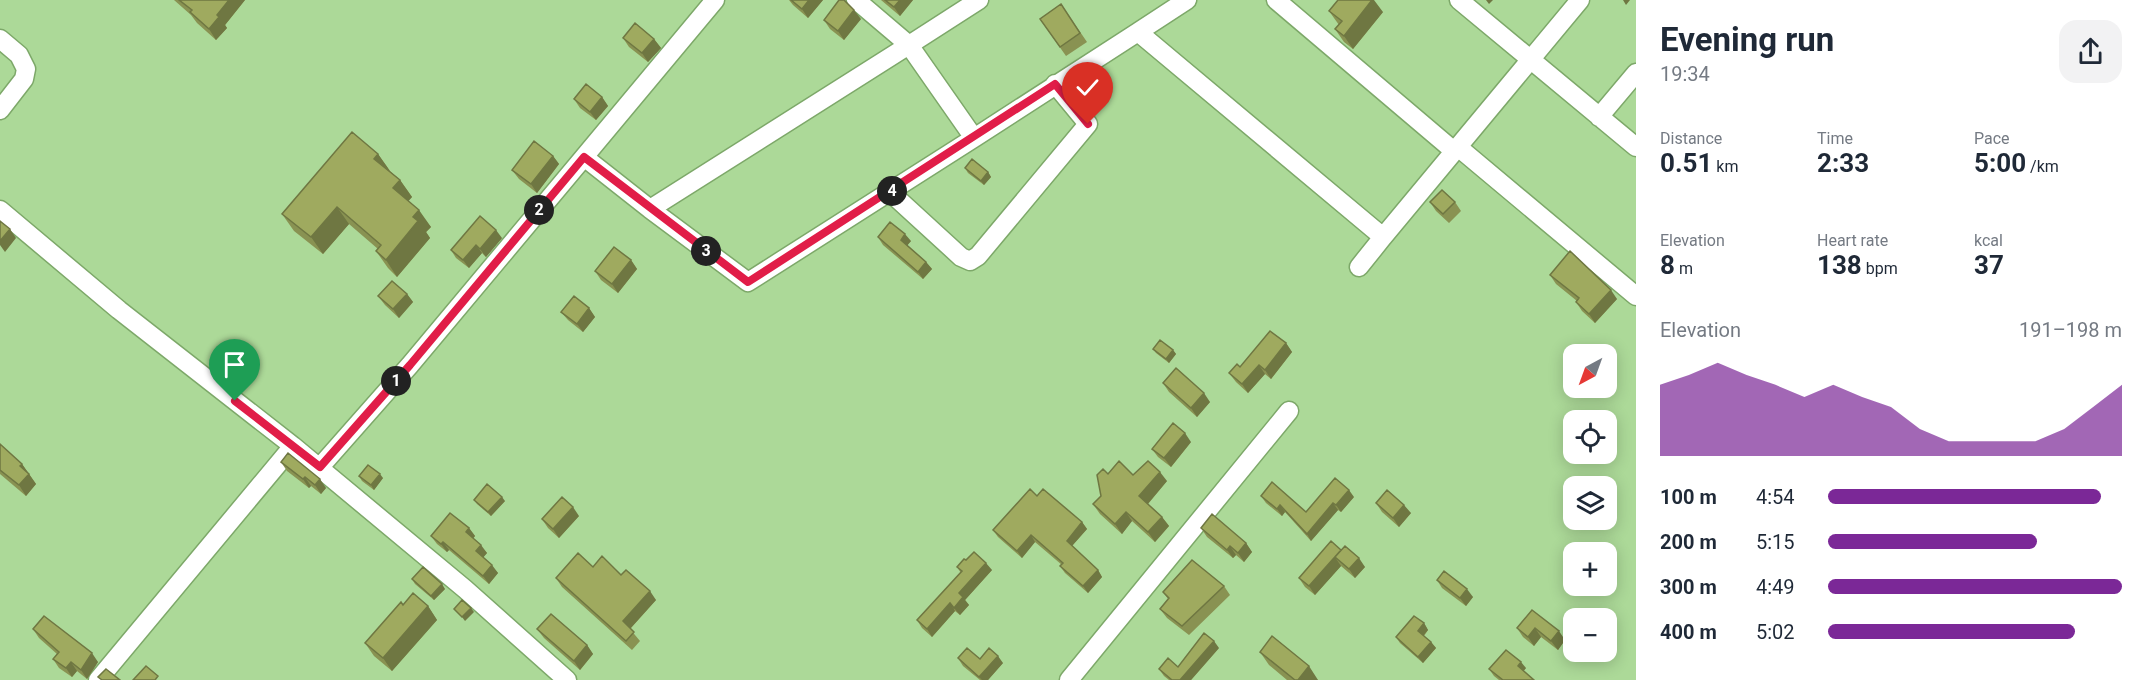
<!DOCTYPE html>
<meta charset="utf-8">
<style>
body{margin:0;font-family:Roboto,sans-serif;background:#f2f2f3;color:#1f2937;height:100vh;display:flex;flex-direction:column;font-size:22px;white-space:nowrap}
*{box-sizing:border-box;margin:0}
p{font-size:20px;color:#747a83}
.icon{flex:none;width:33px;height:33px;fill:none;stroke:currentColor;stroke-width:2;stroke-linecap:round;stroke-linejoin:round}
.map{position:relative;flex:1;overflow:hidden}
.sheet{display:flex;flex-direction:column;background:#fff;width:510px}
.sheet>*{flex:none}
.needle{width:39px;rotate:221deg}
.fabs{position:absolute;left:1563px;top:344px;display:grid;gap:12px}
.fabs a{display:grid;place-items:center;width:54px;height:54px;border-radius:12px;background:#fff;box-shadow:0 3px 15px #0003;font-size:30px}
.pin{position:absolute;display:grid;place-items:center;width:51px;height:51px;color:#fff;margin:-62px -26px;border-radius:50% 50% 50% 0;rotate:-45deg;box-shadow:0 0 6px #0007}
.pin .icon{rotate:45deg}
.km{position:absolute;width:30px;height:30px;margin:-15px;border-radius:50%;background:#222;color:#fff;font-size:16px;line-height:30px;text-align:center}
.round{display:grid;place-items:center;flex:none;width:63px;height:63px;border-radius:18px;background:#f2f2f3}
.overview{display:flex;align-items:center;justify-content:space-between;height:102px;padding:0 24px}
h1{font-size:33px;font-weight:700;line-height:45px}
.stats{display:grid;grid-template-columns:repeat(3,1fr);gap:9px;height:102px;padding:6px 24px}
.stats div{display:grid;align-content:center}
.stats b{font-size:26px;font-weight:700}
.stats small{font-size:16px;font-weight:400}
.stats p{font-size:16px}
.chart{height:168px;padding:12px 24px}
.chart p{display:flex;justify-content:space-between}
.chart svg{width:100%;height:108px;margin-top:6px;fill:#7b2897;opacity:.7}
ul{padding:0 24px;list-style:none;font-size:20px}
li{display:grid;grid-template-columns:96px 72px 1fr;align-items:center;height:45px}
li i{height:15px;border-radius:8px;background:#7b2897}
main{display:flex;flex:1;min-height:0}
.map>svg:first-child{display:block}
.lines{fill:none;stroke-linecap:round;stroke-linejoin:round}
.minor-casing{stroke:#7da869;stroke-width:21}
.minor{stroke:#fff;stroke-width:18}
.wall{fill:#899252}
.shaded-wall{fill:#6f7742}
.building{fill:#9faa5f;stroke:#6f7742;stroke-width:1.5}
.route-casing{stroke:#fff;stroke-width:12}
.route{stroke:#e11d48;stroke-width:8}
</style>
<main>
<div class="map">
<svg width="1636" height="680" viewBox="0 0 1636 680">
<rect width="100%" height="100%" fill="#acd998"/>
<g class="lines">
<defs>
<path id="minor" d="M 715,0 L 584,157 L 650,209 L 909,45 L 974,138 L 1138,32 L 1383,237 L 1580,0
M 856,0 L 909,45 L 979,0
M 1276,0 L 1454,151
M 1459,0 L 1636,147
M 1138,32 L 1187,0
M 0,39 L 19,55 L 26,69 L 24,79 L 0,110
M 1599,117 L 1636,73
M 1458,147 L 1636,296
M 890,192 L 961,257 L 970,261 L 978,256 L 1088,124 L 1055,84
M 650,209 L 748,282 L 974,138
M 0,210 L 119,310 L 293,446
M 1359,267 L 1383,237
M 320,467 L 410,365 L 584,157
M 98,680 L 293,446 L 465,589 L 567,680
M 1069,680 L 1289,411"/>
</defs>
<use href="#minor" class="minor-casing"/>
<use href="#minor" class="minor"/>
</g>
<path class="wall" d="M 174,0 L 245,0 L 225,25 L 227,28 L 216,40 L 197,23 L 191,15 Z
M 789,0 L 823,0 L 808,18 L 793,5 Z
M 881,0 L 913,0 L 900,16 Z
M 1061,4 L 1087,42 L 1066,56 L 1040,19 Z
M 1329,11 L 1383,12 L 1353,49 L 1344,42 L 1335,29 L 1339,25 Z
M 861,19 L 844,40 L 830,29 L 824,20 Z
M 623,38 L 654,39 L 661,48 L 648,62 L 629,47 Z
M 602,97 L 608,106 L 596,120 L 580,108 L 574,99 Z
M 378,154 L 390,171 L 400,180 L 412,197 L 408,201 L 431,227 L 426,232 L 430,238 L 397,277 L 388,268 L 376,251 L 378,249 L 349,224 L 323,254 L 294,231 L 282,214 Z
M 553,156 L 559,164 L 537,193 L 519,179 L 512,170 Z
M 965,168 L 988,172 L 991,177 L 984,185 L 968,173 Z
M 1430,202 L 1455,202 L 1461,211 L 1449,223 L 1436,211 Z
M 878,237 L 911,241 L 907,245 L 926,262 L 932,269 L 923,279 L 883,245 Z
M 502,238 L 486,257 L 482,253 L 469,268 L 456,258 L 451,250 Z
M 631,260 L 637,269 L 618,293 L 601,280 L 595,271 Z
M 1550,275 L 1617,299 L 1595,323 L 1582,311 L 1576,302 L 1577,301 L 1556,284 Z
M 407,294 L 413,302 L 399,318 L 385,305 L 378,296 Z
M 589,308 L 595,317 L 583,332 L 568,320 L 561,312 Z
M 1286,343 L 1292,352 L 1271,379 L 1265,374 L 1248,393 L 1236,382 L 1229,373 Z
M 1153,349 L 1173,350 L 1176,354 L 1169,363 L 1156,353 Z
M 1163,383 L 1210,402 L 1197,417 L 1169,392 Z
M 1191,442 L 1171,467 L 1158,457 L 1152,449 Z
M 0,444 L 22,464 L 36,484 L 26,496 L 0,474 Z
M 281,462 L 326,488 L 321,494 L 311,486 L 309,488 L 287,471 Z
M 1108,474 L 1133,475 L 1167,481 L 1148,504 L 1162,517 L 1169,526 L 1155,542 L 1132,521 L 1122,534 L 1100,514 L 1093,504 L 1101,496 Z
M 359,476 L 383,478 L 374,490 L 362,481 Z
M 1037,496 L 1082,522 L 1087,529 L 1072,546 L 1098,570 L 1102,577 L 1088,593 L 1065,573 L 1060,566 L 1062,565 L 1035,542 L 1022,558 L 998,537 L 993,530 Z
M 1261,496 L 1306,512 L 1354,497 L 1341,512 L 1338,510 L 1311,541 L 1285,512 L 1282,516 L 1266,503 Z
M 474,500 L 505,501 L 491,516 L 477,504 Z
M 1376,503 L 1411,513 L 1399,527 L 1382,512 Z
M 579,516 L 559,538 L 548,528 L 542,519 Z
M 469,528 L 475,536 L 473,538 L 487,553 L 483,557 L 498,573 L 489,584 L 449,550 L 447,552 L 437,544 L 431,536 Z
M 1201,528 L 1246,543 L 1252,552 L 1244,562 L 1236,555 L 1233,558 L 1207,537 Z
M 1341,550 L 1365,567 L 1355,578 L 1341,566 L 1315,595 L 1305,587 L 1299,578 Z
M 966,560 L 992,570 L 965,600 L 969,605 L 960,615 L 955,611 L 932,637 L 922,628 L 917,620 L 961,573 L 957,567 Z
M 593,567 L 621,575 L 656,600 L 630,629 L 640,641 L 632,650 L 562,587 L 556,578 Z
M 412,579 L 445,589 L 434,600 L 415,584 Z
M 1437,580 L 1473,597 L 1466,606 L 1442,588 Z
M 1224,586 L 1230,595 L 1189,635 L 1167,618 L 1160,609 L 1168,599 L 1163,592 Z
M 403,605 L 428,606 L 437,620 L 392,671 L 374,656 L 365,643 Z
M 1532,610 L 1565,640 L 1558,650 L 1541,637 L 1534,646 L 1523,637 L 1517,628 Z
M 1424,623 L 1428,630 L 1424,636 L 1431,642 L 1436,648 L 1423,663 L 1400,643 L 1396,637 Z
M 33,629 L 98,662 L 87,679 L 77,671 L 72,677 L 59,668 L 53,659 L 57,654 L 39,638 Z
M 537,629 L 587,645 L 593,654 L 580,670 L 544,638 Z
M 1219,648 L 1191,680 L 1169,680 L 1164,676 L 1159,669 L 1178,667 Z
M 1260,652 L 1318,680 L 1287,680 L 1269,665 Z
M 958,658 L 980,659 L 1003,663 L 988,680 L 980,680 L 963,666 Z
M 1526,668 L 1523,671 L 1534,680 L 1499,680 L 1494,676 L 1489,669 Z"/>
<path class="shaded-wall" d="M 229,0 L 245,0 L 225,25 L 227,28 L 216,40 L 209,29 L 217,15 Z
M 809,0 L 823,0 L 808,18 L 802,9 Z
M 900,0 L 913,0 L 900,16 L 894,7 Z
M 1372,0 L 1374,0 L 1383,12 L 1353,49 L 1344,36 Z
M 1486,0 L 1493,0 L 1489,4 Z
M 1623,0 L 1630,0 L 1626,5 Z
M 854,10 L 861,19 L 844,40 L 838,31 Z
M 654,39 L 661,48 L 648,62 L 642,53 Z
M 602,97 L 608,106 L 596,120 L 590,112 Z
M 378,154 L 390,171 L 374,159 Z
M 553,156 L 559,164 L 537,193 L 531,184 Z
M 988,172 L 991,177 L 984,185 L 981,181 Z
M 400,180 L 412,197 L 405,205 L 393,188 Z
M 337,207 L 349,224 L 323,254 L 311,237 Z
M 419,210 L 431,227 L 426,232 L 430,238 L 397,277 L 386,260 L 413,217 Z
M 10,229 L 16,238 L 5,252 L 0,245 L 0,241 Z
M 496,230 L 502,238 L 486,257 L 480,249 Z
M 905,234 L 911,241 L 906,247 L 901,240 Z
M 476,245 L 482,253 L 469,268 L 463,260 Z
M 631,260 L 637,269 L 618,293 L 612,284 Z
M 926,262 L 932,269 L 923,279 L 918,272 Z
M 1611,290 L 1617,299 L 1595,323 L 1589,314 Z
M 407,294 L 413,302 L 399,318 L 393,309 Z
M 589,308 L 595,317 L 583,332 L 577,324 Z
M 1286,343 L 1292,352 L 1271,379 L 1265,370 Z
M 1173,350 L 1176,354 L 1169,363 L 1166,359 Z
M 1259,365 L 1265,374 L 1248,393 L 1242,384 Z
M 1204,393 L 1210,402 L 1197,417 L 1191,408 Z
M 1185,433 L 1191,442 L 1171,467 L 1164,458 Z
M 22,464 L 29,474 L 27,476 L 20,466 Z
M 1160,472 L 1167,481 L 1146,506 L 1139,496 Z
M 29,474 L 36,484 L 26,496 L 19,485 Z
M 380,474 L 383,478 L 374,490 L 371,485 Z
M 305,477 L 311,486 L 309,488 L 303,479 Z
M 320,479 L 326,488 L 321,494 L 315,485 Z
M 1349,490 L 1354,497 L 1341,512 L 1336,505 Z
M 502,497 L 505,501 L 491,516 L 488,512 Z
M 1333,503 L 1338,510 L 1311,541 L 1307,534 Z
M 1280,505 L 1285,512 L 1282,516 L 1277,509 Z
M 1404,505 L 1411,513 L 1399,527 L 1393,518 Z
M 573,507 L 579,516 L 559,538 L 553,529 Z
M 1126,512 L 1132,521 L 1122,534 L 1115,524 Z
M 1162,517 L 1169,526 L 1155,542 L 1148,532 Z
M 1082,522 L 1087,529 L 1071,547 L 1067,541 Z
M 469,528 L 475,536 L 472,540 L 466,532 Z
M 1031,535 L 1035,542 L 1022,558 L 1017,551 Z
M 443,542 L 449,550 L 447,552 L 441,544 Z
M 1246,543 L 1252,552 L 1244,562 L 1238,553 Z
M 481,545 L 487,553 L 482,559 L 476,551 Z
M 1230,546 L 1236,555 L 1233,558 L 1227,550 Z
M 1341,550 L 1335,557 L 1341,566 L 1315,595 L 1309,586 Z
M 1359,558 L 1365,567 L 1355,578 L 1349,569 Z
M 986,563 L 992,570 L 965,600 L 969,605 L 960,615 L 954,608 L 959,593 Z
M 492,565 L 498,573 L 489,584 L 483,576 Z
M 1098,570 L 1102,577 L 1088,593 L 1083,586 Z
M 442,584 L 445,589 L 434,600 L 431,596 Z
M 1467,589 L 1473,597 L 1466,606 L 1460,598 Z
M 650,591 L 656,600 L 629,630 L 623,621 Z
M 950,603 L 955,611 L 932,637 L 927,629 Z
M 428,606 L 437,620 L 392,671 L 383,658 Z
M 471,608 L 474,612 L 465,621 L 462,617 Z
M 1424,623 L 1428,630 L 1422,637 L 1418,631 Z
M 1535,628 L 1541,637 L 1534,646 L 1528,637 Z
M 1559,631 L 1565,640 L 1558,650 L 1551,641 Z
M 1214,641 L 1219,648 L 1191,680 L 1180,680 Z
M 1431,642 L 1436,648 L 1423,663 L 1418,657 Z
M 587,645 L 593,654 L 580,670 L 574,661 Z
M 92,653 L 98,662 L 87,679 L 81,670 Z
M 998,656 L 1003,663 L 988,680 L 982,680 L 979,677 Z
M 71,662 L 77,671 L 72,677 L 66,668 Z
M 1521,662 L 1526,668 L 1522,673 L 1518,666 Z
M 1309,666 L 1318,680 L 1298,680 Z"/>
<path class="building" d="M 179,0 L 229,0 L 217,15 L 219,17 L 209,29 L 190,12 L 192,10 Z
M 791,0 L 809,0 L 802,9 Z
M 839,0 L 844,0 L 854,10 L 838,31 L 824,20 Z
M 885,0 L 900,0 L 894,7 Z
M 1338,0 L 1372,0 L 1344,36 L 1335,29 L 1342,21 L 1329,11 Z
M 1061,4 L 1080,33 L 1060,47 L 1040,19 Z
M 635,23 L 654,39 L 642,53 L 623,38 Z
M 586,84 L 602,97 L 590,112 L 574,99 Z
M 352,132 L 378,154 L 374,159 L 400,180 L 393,188 L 419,210 L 413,217 L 418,221 L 386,260 L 376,251 L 381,245 L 337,207 L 311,237 L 282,214 Z
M 534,141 L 553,156 L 531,184 L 512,170 Z
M 972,159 L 988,172 L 981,181 L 965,168 Z
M 1442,190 L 1455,202 L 1443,214 L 1430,202 Z
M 480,216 L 496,230 L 480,249 L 476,245 L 463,260 L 451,250 Z
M 0,221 L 10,229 L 0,241 Z
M 890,222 L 905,234 L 901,240 L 926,262 L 918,272 L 878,237 Z
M 614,247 L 631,260 L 612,284 L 595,271 Z
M 1570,251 L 1611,290 L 1589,314 L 1576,302 L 1579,298 L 1550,275 Z
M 392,281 L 407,294 L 393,309 L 378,296 Z
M 574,296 L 589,308 L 577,324 L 561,312 Z
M 1270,331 L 1286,343 L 1265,370 L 1259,365 L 1242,384 L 1229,373 L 1237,364 L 1240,367 Z
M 1160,340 L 1173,350 L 1166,359 L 1153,349 Z
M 1176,368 L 1204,393 L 1191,408 L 1163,383 Z
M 1173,423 L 1185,433 L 1164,458 L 1152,449 Z
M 0,444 L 22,464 L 20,466 L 29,474 L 19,485 L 0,470 Z
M 288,453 L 320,479 L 315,485 L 305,477 L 303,479 L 281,462 Z
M 1119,461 L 1133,475 L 1148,461 L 1160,472 L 1139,496 L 1162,517 L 1148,532 L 1126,512 L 1115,524 L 1093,504 L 1101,496 L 1097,475 L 1103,469 L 1108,474 Z
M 368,465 L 380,474 L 371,485 L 359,476 Z
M 1335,478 L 1349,490 L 1336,505 L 1333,503 L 1307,534 L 1280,505 L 1277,509 L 1261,496 L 1272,482 L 1306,512 Z
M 487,484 L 502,497 L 488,512 L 474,500 Z
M 1030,489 L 1037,496 L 1043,489 L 1082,522 L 1067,541 L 1098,570 L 1083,586 L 1060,566 L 1063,563 L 1031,535 L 1017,551 L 993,530 Z
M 1387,490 L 1404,505 L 1393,518 L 1376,503 Z
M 562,497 L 573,507 L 553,529 L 542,519 Z
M 450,513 L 469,528 L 466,532 L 481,545 L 476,551 L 492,565 L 483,576 L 443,542 L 441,544 L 431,536 Z
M 1212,514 L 1246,543 L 1238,553 L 1230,546 L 1227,550 L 1201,528 Z
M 1331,541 L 1341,550 L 1309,586 L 1299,578 Z
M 1345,546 L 1359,558 L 1349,569 L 1335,557 Z
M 974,552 L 986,563 L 959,593 L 963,597 L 954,608 L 950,603 L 927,629 L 917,620 L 962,571 L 957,567 L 964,559 L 966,560 Z
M 578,553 L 593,567 L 602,556 L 621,575 L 626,570 L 650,591 L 623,621 L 634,632 L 626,641 L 556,578 Z
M 1192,560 L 1224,586 L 1182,626 L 1160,609 L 1169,598 L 1163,592 Z
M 423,567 L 442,584 L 431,596 L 412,579 Z
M 1444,571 L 1467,589 L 1460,598 L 1437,580 Z
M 413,593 L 428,606 L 383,658 L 365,643 L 401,602 L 403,605 Z
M 462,600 L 471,608 L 462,617 L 454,609 Z
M 1532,610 L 1559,631 L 1551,641 L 1535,628 L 1528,637 L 1517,628 Z
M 551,614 L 587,645 L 574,661 L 537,629 Z
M 44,616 L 92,653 L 81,670 L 71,662 L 66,668 L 53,659 L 59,652 L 33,629 Z
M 1414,616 L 1424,623 L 1418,631 L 1431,642 L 1418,657 L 1396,637 Z
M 1204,633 L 1214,641 L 1180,680 L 1172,680 L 1159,669 L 1168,658 L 1178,667 Z
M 1272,636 L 1309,666 L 1298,680 L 1295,680 L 1260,652 Z
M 967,648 L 980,659 L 989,648 L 998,656 L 979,677 L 958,658 Z
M 1506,650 L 1521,662 L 1518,666 L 1534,680 L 1503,680 L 1489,669 Z
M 146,666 L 158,676 L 155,680 L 133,680 Z
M 106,669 L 120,680 L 102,680 L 98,677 Z"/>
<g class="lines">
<defs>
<path id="route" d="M 235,401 L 320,467 L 410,365 L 584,157 L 748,282 L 1055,84 L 1088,124"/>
</defs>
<use href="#route" class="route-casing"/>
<use href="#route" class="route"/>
</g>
</svg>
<div class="fabs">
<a><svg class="needle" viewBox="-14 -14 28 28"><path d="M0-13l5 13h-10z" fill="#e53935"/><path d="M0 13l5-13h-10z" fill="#747a83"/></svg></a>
<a><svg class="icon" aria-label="locate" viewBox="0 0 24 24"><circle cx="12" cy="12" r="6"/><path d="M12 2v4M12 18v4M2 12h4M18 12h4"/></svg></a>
<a><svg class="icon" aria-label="layers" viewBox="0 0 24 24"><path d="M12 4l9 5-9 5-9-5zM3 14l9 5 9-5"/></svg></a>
<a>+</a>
<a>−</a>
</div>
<div class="pin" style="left:235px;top:401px;background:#1e9e55"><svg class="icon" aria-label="arrive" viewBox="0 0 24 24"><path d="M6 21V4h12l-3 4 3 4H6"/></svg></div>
<div class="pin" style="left:1088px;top:124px;background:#d93025"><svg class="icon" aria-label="check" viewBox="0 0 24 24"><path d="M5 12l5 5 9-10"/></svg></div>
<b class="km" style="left:396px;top:381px">1</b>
<b class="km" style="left:539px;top:210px">2</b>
<b class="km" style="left:706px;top:251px">3</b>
<b class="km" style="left:892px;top:191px">4</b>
</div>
<section class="sheet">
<div class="overview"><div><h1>Evening run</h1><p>19:34</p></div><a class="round"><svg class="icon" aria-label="share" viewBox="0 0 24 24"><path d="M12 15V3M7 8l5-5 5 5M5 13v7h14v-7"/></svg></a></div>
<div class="stats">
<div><p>Distance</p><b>0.51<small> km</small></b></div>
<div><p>Time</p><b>2:33</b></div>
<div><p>Pace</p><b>5:00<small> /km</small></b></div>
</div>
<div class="stats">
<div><p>Elevation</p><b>8<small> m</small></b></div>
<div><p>Heart rate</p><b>138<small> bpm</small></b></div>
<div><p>kcal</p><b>37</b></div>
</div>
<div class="chart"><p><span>Elevation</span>191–198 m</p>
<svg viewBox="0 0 160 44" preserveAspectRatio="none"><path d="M0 44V15L10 11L20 6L30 11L40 15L50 20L60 15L70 20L80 24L90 33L100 38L110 38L120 38L130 38L140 33L150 24L160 15V44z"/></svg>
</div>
<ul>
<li><b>100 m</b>4:54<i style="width:93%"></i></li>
<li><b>200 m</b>5:15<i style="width:71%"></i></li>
<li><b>300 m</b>4:49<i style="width:100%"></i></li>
<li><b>400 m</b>5:02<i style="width:84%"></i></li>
</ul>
</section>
</main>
